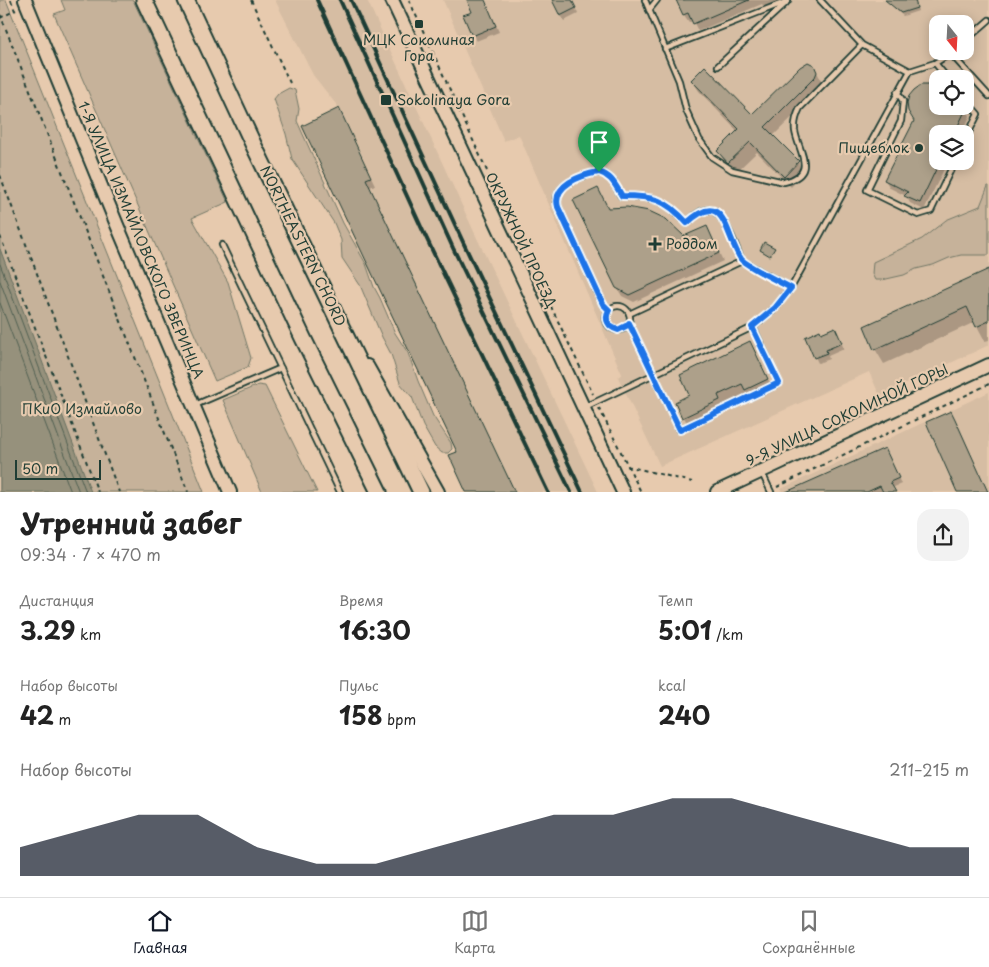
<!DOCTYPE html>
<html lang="ru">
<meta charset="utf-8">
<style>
body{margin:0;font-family:"Playpen Sans",sans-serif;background:#f2f2f2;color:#222;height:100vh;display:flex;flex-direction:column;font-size:19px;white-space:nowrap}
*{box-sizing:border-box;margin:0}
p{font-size:16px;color:#767676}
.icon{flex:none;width:28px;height:28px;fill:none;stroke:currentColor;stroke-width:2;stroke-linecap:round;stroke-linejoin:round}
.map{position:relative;height:492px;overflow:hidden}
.details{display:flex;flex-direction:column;background:#fff;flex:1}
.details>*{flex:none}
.needle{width:32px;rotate:162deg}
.fabs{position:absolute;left:929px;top:15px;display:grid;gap:10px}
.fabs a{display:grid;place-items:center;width:45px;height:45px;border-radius:10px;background:#fff;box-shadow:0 2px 12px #0003;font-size:25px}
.scale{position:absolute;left:15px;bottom:12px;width:86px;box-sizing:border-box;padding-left:5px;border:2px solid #1f3d34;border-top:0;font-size:14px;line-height:18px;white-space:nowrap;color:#1f3d34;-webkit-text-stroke:4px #e7caae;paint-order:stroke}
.pin{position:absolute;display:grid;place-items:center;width:42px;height:42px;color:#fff;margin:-51px -21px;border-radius:50% 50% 50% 0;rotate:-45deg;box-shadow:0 0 5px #0007}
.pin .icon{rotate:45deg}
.round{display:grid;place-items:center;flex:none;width:52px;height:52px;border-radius:15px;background:#f2f2f2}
.headline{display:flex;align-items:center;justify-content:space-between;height:85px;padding:0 20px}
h1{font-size:28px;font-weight:700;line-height:38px}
.metrics{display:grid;grid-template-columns:repeat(3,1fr);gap:8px;height:85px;padding:5px 20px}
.metrics div{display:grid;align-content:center}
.metrics b{font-size:25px;font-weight:700}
.metrics small{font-size:14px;font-weight:400}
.metrics p{font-size:14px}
.chart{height:140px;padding:10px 20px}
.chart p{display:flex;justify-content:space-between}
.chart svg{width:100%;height:90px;margin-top:5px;fill:#111827;opacity:.7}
.menu{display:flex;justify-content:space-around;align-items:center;height:70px;border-top:1px solid #e0e0e0;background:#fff;font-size:14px;color:#767676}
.menu a{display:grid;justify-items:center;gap:2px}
.menu .on{color:#111827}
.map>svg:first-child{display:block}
.built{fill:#d6bda3;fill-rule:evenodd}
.green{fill:#c6b29a;stroke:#727867}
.water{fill:#96917c;stroke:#666f5f}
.shadow{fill:#0003}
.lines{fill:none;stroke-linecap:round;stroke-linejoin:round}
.shore{stroke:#4f5f51;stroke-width:1}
.building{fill:#ada08a;stroke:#1f3d34}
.lane-casing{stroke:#1f3d34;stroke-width:8}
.secondary-casing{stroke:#1f3d34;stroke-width:16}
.primary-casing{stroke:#1f3d34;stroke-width:19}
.path{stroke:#1f3d34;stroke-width:2;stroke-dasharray:4 4;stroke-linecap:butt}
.lane{stroke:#e7caae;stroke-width:4.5}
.secondary{stroke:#e7caae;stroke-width:12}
.primary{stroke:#e7caae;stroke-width:15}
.rail{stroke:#1f3d34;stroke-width:4}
.route-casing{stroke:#fff;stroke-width:10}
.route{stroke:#1a73e8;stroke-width:6}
.poi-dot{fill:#1f3d34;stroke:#e7caae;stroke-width:2}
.labels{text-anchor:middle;stroke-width:4.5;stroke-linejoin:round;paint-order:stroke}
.poi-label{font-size:14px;fill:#1f3d34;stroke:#e7caae;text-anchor:start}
.street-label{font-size:14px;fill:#1f3d34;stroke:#e7caae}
.park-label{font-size:14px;fill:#274339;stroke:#e7caae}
</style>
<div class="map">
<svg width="989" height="492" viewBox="0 0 989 492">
<rect width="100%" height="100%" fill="#e7caae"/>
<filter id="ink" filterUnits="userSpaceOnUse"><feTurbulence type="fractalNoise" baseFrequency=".02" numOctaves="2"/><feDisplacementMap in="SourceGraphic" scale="10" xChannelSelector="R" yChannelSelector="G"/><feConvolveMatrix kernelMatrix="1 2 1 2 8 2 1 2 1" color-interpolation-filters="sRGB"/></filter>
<g filter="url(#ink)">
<path class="built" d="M 275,0 L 367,0 L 476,236 L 598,492 L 515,492 L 366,179 L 371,176 L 339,108 L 313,75 Z
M 443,0 L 989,0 L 989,345 L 880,396 L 869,372 L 660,466 L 618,377 L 622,374 L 519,135 L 504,141 ZM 938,24 L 965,24 L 965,51 L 938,51 ZM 938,79 L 965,79 L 965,106 L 938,106 ZM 938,134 L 965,134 L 965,161 L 938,161 Z
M 989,392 L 989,492 L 782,492 L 781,489 Z"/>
<path class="green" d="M 0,0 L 6,0 L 204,492 L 0,492 Z
M 61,0 L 133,0 L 228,202 L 192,218 L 228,282 L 251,358 L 248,367 L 215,381 L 54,14 L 65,10 Z
M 289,88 L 295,90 L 299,109 L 297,121 L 343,223 L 366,264 L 374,287 L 380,298 L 395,333 L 408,353 L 418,381 L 433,416 L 451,443 L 452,449 L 448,453 L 442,453 L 435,447 L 423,426 L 412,397 L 400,383 L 391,354 L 382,337 L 360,285 L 342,258 L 341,240 L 334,223 L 292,159 L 286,134 L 274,99 L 278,94 Z
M 988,186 L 989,186 L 989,255 L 961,255 L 949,258 L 933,265 L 916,269 L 904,275 L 882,280 L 875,280 L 872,274 L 873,262 L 922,239 L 946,220 L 980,206 Z
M 258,385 L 265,386 L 317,492 L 262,492 L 223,400 Z"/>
<path class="water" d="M 0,249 L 91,492 L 0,492 Z"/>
<path class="shadow" d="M 468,0 L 485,0 L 499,32 L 476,41 L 465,16 L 474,12 Z
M 554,0 L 572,0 L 578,14 L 564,21 Z
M 681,0 L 789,0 L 766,10 L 762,4 L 698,31 L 693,21 L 689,22 L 684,15 L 679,3 Z
M 894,0 L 915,0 L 918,11 L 903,16 L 895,9 L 893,5 Z
M 814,66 L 823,84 L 821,89 L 773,136 L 798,162 L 804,173 L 791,187 L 757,152 L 735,173 L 725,162 L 718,151 L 738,132 L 699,91 L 692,80 L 752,116 Z
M 938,106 L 958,106 L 966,108 L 970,116 L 962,134 L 938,134 L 938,161 L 948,161 L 924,210 L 910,203 L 906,196 L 890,188 L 885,180 Z
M 343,117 L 375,185 L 370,187 L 514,492 L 468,492 L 458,452 Z
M 608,209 L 684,237 L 711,235 L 723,261 L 634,302 L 622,296 L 617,288 Z
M 989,270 L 989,340 L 985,341 L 975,322 L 884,364 L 875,349 Z
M 838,334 L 844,349 L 828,356 L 829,359 L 818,363 L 806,338 L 821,335 Z
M 750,343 L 774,391 L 752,401 L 749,395 L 723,407 L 725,412 L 690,428 L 676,403 L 691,396 Z
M 951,412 L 959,427 L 988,492 L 958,492 Z
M 888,455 L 901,484 L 892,488 L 894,492 L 790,492 Z"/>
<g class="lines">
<path class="shore" d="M 0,264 L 86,492
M 0,281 L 79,492
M 0,303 L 71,492"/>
</g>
<path class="building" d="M 467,0 L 485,0 L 496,26 L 472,36 L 463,15 L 472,12 Z
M 552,0 L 572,0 L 576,8 L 560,16 Z
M 676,0 L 749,0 L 693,24 L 688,13 L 683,15 Z
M 885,0 L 915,0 L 917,8 L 901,13 Z
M 808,62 L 814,65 L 817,72 L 815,77 L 765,127 L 799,161 L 784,177 L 750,142 L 728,163 L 717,151 L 739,129 L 691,80 L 705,66 L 752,114 L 800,67 Z
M 921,85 L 930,85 L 938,87 L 938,106 L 967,107 L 954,134 L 938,134 L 938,161 L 940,161 L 920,203 L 904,196 L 908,192 L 884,180 L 914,121 L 908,111 L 907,103 L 909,96 L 914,90 Z
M 339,108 L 371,177 L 366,179 L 515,492 L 466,492 L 449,455 L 457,452 L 302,126 Z
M 598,188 L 608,208 L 627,207 L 649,211 L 666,219 L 684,236 L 707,226 L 719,253 L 629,295 L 616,288 L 573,200 Z
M 764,242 L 775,248 L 770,256 L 760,250 Z
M 989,269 L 989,321 L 976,327 L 967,307 L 874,350 L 864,326 Z
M 835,327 L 842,343 L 826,350 L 827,353 L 814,358 L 805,337 L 820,330 L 821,333 Z
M 750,341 L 768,379 L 745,390 L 742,384 L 718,395 L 720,400 L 682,418 L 675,402 L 689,395 L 680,375 Z
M 951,411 L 955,419 L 988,492 L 957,492 L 929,429 L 926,422 Z
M 885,448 L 899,478 L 890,482 L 896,492 L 883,492 L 880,486 L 867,492 L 786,492 Z"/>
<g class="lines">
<defs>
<path id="lane" d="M 645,0 L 679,81 L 686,110 L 699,139 L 712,157 L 732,170 L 784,182 C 819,174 798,151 795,131 C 794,122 796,116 800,108 L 862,45 L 820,0
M 649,10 L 657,0
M 965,41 L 989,20
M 862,45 L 910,71 L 935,63 L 954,51
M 665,49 L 788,1
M 951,54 L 989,96
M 935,63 L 948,79
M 718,66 L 786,3
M 897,92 L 903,101 L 901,121 L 867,190 L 918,215 L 931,211 L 955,161
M 965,99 L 978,114 L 965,140
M 222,245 L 340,492
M606 318a12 12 0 1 1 24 0a12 12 0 1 1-24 0Z
M 609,310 L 603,304 L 558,207 C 557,202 556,197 559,192 C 564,182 595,169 605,174 C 613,178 617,189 621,196 C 653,196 666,199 687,223 C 692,218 698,211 706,210 C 723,206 736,248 742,261
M 629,314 L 742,261 L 791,288
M 629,323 L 680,430 L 779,383 L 753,327
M 195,405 L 281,368
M 585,407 L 753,327 L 775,308 L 791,288 L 910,71
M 762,473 L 771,492"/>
<path id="secondary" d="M 25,0 L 117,225 L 230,492
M 392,0 L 623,492
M 367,366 L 438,492
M 717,492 L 989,365"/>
<path id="primary" d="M 144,0 L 303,338 L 379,492
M 186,0 L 254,146 L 421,492"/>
</defs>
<use href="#lane" class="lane-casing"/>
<use href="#secondary" class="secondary-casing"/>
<use href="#primary" class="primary-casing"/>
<path class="path" d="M 11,0 L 15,11
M 251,0 L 290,83
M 409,0 L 487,171
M 0,14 L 188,492
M 0,18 L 16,10
M 0,175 L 119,492
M 0,236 L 98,492
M 530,263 L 593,394
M 599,408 L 640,490 L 642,492
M 627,466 L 692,482
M 777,487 L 989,384"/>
<use href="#lane" class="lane"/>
<use href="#secondary" class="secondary"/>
<use href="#primary" class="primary"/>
<path class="rail" d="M 317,0 L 423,231 L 548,492
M 340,0 L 453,248 L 571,492
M 351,0 L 463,242 L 582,492"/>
</g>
</g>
<g class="lines" filter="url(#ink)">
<defs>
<path id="route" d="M 599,172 C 612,176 615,185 622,196 C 653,196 666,199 687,223 C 725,187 725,235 741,259 C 746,266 782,283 791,288 L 775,308 L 752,327 L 779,383 L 680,430 L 629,323 L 626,326 L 618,330 C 608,327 604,319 609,310 L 603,304 L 558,207 C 552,185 581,175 599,172 Z"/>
</defs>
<use href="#route" class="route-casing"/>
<use href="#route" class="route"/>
</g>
<g class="poi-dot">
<rect x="414" y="19" width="10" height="10" rx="2.5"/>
<rect x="380" y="94" width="12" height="12" rx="2.5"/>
<circle cx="919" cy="148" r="5"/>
<path d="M652.5 236.5h5v5h5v5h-5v5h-5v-5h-5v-5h5z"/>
</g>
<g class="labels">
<g class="poi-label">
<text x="419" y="45" text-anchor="middle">МЦК Соколиная<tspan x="419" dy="16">Гора</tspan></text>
<text x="397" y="105">Sokolinaya Gora</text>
<text x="909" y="153" text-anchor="end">Пищеблок</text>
<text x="666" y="249">Роддом</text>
</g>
<g class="street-label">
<text transform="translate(141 240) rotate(67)" y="5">1-Я УЛИЦА ИЗМАЙЛОВСКОГО ЗВЕРИНЦА</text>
<text transform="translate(521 240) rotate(65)" y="5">ОКРУЖНОЙ ПРОЕЗД</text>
<text transform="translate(303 246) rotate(64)" y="5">NORTHEASTERN CHORD</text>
<text transform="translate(847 415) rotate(-25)" y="5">9-Я УЛИЦА СОКОЛИНОЙ ГОРЫ</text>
</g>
<g class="park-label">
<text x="82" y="414">ПКиО Измайлово</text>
</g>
</g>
</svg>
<div class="fabs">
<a><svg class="needle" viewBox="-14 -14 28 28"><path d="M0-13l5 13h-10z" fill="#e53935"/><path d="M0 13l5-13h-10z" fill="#767676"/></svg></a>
<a><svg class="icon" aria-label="locate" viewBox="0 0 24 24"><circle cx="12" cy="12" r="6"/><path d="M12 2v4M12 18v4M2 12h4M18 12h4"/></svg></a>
<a><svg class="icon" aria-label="layers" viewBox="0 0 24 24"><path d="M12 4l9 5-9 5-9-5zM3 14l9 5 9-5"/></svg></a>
</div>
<div class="scale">50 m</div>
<div class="pin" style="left:599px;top:172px;background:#1e9e55"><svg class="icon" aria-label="arrive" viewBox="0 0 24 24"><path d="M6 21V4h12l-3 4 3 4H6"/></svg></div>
</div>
<section class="details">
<div class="headline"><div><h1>Утренний забег</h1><p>09:34 · 7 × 470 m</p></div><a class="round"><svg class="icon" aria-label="share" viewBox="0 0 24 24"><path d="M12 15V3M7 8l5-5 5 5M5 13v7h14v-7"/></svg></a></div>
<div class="metrics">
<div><p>Дистанция</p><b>3.29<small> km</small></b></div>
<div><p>Время</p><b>16:30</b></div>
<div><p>Темп</p><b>5:01<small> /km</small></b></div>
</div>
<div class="metrics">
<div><p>Набор высоты</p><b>42<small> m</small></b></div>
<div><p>Пульс</p><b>158<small> bpm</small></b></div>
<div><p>kcal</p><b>240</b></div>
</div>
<div class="chart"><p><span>Набор высоты</span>211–215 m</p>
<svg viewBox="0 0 160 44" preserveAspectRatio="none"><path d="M0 44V30L10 22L20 14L30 14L40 30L50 38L60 38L70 30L80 22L90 14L100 14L110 6L120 6L130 14L140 22L150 30L160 30V44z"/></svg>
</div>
</section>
<nav class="menu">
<a class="on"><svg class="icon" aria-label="home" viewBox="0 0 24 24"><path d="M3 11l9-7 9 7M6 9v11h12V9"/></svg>Главная</a>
<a><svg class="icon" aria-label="map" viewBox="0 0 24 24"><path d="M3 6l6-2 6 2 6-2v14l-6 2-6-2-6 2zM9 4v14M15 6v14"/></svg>Карта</a>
<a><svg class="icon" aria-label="saved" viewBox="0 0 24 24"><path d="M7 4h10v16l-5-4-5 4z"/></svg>Сохранённые</a>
</nav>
